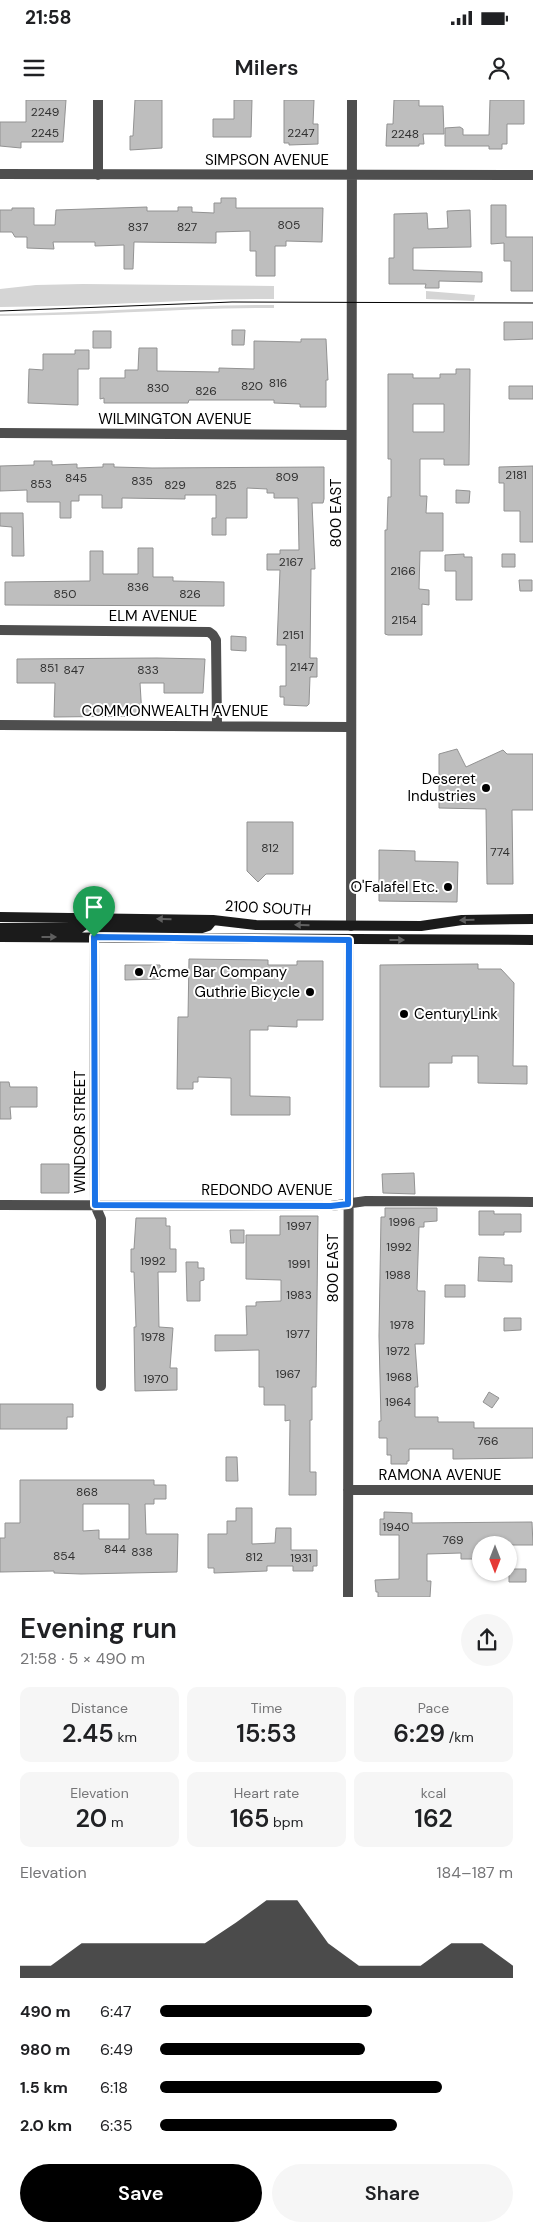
<!DOCTYPE html>
<meta charset="utf-8">
<style>
body{margin:0;font-family:"DM Sans",sans-serif;background:#f6f6f6;color:#202124;height:100vh;display:flex;flex-direction:column;font-size:19px;white-space:nowrap}
*{box-sizing:border-box;margin:0}
p{font-size:16px;color:#757577}
.icon{flex:none;width:28px;height:28px;fill:none;stroke:currentColor;stroke-width:2;stroke-linecap:round;stroke-linejoin:round}
.map{position:relative;height:1497px;overflow:hidden}
.panel{display:flex;flex-direction:column;background:#fff;flex:1}
.panel>*{flex:none}
.needle{width:32px;rotate:180deg}
.fabs{position:absolute;left:472px;top:1436px;display:grid;gap:10px}
.fabs a{display:grid;place-items:center;width:45px;height:45px;border-radius:50%;background:#fff;box-shadow:0 1px 4px #0004;font-size:25px}
.pin{position:absolute;display:grid;place-items:center;width:42px;height:42px;color:#fff;margin:-51px -21px;border-radius:50% 50% 50% 0;rotate:-45deg;box-shadow:0 0 5px #0007}
.pin .icon{rotate:45deg}
.round{display:grid;place-items:center;flex:none;width:52px;height:52px;border-radius:26px;background:#f6f6f6}
.head{display:flex;align-items:center;justify-content:space-between;height:85px;padding:0 20px}
h1{font-size:28px;font-weight:600;line-height:38px}
.metrics{display:grid;grid-template-columns:repeat(3,1fr);gap:8px;height:85px;padding:5px 20px}
.metrics div{display:grid;align-content:center;border-radius:10px;background:#f6f6f6;text-align:center}
.metrics b{font-size:25px;font-weight:600}
.metrics small{font-size:14px;font-weight:400}
.metrics p{font-size:14px}
.chart{height:140px;padding:10px 20px}
.chart p{display:flex;justify-content:space-between}
.chart svg{width:100%;height:90px;margin-top:5px;fill:#000;opacity:.7}
.cta{display:flex;gap:10px;margin-top:auto;padding:10px 20px}
.cta a{flex:1;height:58px;border-radius:30px;background:#000;color:#fff;font-size:20px;font-weight:600;line-height:58px;text-align:center}
.cta a+a{background:#f6f6f6;color:#202124}
ul{padding:0 20px;list-style:none;font-size:16px}
li{display:grid;grid-template-columns:80px 60px 1fr;align-items:center;height:38px}
li i{height:12px;border-radius:6px;background:#000}
.status{display:flex;justify-content:space-between;align-items:center;height:35px;padding:0 25px;background:#fff;direction:ltr}
.status svg{height:14px;fill:currentColor}
header{display:flex;justify-content:space-between;align-items:center;height:65px;padding:0 20px;background:#fff;font-size:22px;font-weight:600}
.map>svg:first-child{display:block}
.green{fill:#d5d5d5}
.building{fill:#bebebe;stroke:#929292;fill-rule:evenodd}
.lines{fill:none;stroke-linecap:round;stroke-linejoin:round}
.street{stroke:#4e4e4e;stroke-width:10}
.secondary{stroke:#1b1b1b;stroke-width:10}
.tram{stroke:#000;stroke-width:1}
.oneway{fill:#5f5f5f}
.route-casing{stroke:#fff;stroke-width:10}
.route{stroke:#1a73e8;stroke-width:6}
.poi-dot{fill:#000;stroke:#fff;stroke-width:2}
.labels{text-anchor:middle;stroke-width:4;stroke-linejoin:round;paint-order:stroke}
.number-label{font-size:12px;fill:#303030}
.street-label{font-size:15px;fill:#000;stroke:#fff}
.poi-label{font-size:15px;fill:#000;stroke:#fff;text-anchor:end}
</style>
<div class="status"><b>21:58</b><svg viewBox="0 0 49 12"><path d="M0 12V9h3v3zM5 12V6h3v6zM10 12V3h3v9zM15 12V0h3v12zM26 1h20v11H26zM47 4h2v5h-2z"/></svg></div>
<header><svg class="icon" aria-label="menu" viewBox="0 0 24 24"><path d="M4 6h16M4 12h16M4 18h16"/></svg>Milers<svg class="icon" aria-label="person" viewBox="0 0 24 24"><circle cx="12" cy="8" r="4"/><path d="M4 21q1-7 8-7t8 7"/></svg></header>
<div class="map">
<svg width="533" height="1497" viewBox="0 0 533 1497">
<rect width="100%" height="100%" fill="#fff"/>
<path class="green" d="M 83,184 L 274,186 L 274,199 C 183,199 92,207 0,207 L 0,189 L 36,185 Z
M 426,191 L 475,195 L 474,201 L 426,199 Z
M 274,205 L 274,208 C 183,208 91,216 0,216 L 0,214 C 91,213 183,205 274,205 Z"/>
<path class="building" d="M 26,0 L 66,0 L 63,42 L 21,42 L 21,48 L 0,46 L 0,22 L 26,22 Z
M 135,0 L 162,0 L 162,48 L 130,50 L 130,36 L 133,36 Z
M 234,0 L 252,0 L 251,37 L 213,37 L 213,19 L 234,19 Z
M 284,0 L 314,0 L 313,24 L 318,24 L 318,44 L 289,45 L 289,43 L 284,43 Z
M 394,0 L 419,0 L 419,6 L 443,6 L 444,34 L 423,34 L 424,44 L 419,44 L 419,46 L 386,46 L 387,24 L 393,24 Z
M 490,0 L 524,0 L 524,24 L 507,24 L 507,44 L 502,44 L 502,49 L 489,49 L 489,46 L 445,46 L 445,28 L 460,27 L 463,29 L 463,35 L 489,35 Z
M 221,98 L 236,98 L 236,108 L 323,108 L 322,142 L 286,141 L 286,146 L 275,146 L 275,176 L 256,176 L 256,151 L 250,151 L 250,131 L 216,132 L 216,143 L 134,142 L 133,169 L 124,169 L 124,145 L 95,146 L 95,142 L 53,142 L 54,149 L 27,148 L 27,137 L 15,137 L 12,132 L 0,132 L 0,110 L 12,110 L 12,108 L 34,108 L 34,125 L 55,125 L 56,110 L 147,107 L 147,111 L 178,111 L 178,107 L 192,107 L 192,112 L 214,113 L 214,103 L 221,103 Z
M 491,105 L 506,105 L 506,137 L 533,137 L 533,191 L 511,191 L 511,161 L 504,161 L 504,143 L 491,144 Z
M 470,110 L 471,147 L 413,148 L 413,170 L 482,172 L 482,182 L 439,181 L 439,188 L 425,188 L 426,184 L 389,184 L 389,158 L 394,158 L 394,114 L 427,113 L 428,129 L 448,128 L 447,111 Z
M 504,222 L 533,222 L 533,239 L 504,240 Z
M 232,230 L 245,230 L 244,245 L 232,245 Z
M 93,231 L 111,231 L 111,248 L 93,248 Z
M 301,239 L 326,239 L 328,280 L 326,280 L 326,307 L 300,307 L 300,304 L 274,303 L 274,300 L 189,300 L 188,303 L 104,303 L 104,298 L 100,299 L 100,278 L 125,278 L 125,270 L 138,270 L 139,248 L 157,248 L 157,271 L 219,272 L 219,268 L 254,269 L 254,241 L 301,242 Z
M 75,250 L 89,250 L 89,269 L 78,269 L 78,305 L 28,303 L 29,269 L 43,270 L 43,254 L 75,254 Z
M 456,269 L 470,269 L 469,365 L 444,365 L 444,359 L 420,359 L 420,396 L 427,396 L 426,413 L 443,413 L 443,451 L 420,451 L 419,489 L 429,490 L 429,505 L 422,504 L 422,535 L 388,535 L 385,534 L 385,430 L 387,430 L 388,397 L 391,397 L 391,359 L 388,359 L 388,274 L 413,274 L 413,278 L 440,278 L 440,274 L 456,274 ZM 413,304 L 444,304 L 444,332 L 413,332 Z
M 509,286 L 533,286 L 533,299 L 509,299 Z
M 34,361 L 52,361 L 52,365 L 77,364 L 77,368 L 103,367 L 103,364 L 114,364 L 114,367 L 152,368 L 324,367 L 324,399 L 323,403 L 312,403 L 315,469 L 311,469 L 310,558 L 317,558 L 317,577 L 310,577 L 309,604 L 307,606 L 284,605 L 284,597 L 280,597 L 280,586 L 286,586 L 286,545 L 277,545 L 280,470 L 267,470 L 267,454 L 280,454 L 280,450 L 299,450 L 298,398 L 274,398 L 274,393 L 267,393 L 267,389 L 247,388 L 247,418 L 226,418 L 226,435 L 212,435 L 212,418 L 216,418 L 216,395 L 185,395 L 185,399 L 122,398 L 122,408 L 102,408 L 102,395 L 79,395 L 79,401 L 71,401 L 71,418 L 60,418 L 60,402 L 27,402 L 27,390 L 0,391 L 0,366 L 34,365 Z
M 533,366 L 533,442 L 520,442 L 520,411 L 504,411 L 504,383 L 499,383 L 499,367 Z
M 456,390 L 470,391 L 469,403 L 456,403 Z
M 0,413 L 23,413 L 24,456 L 12,456 L 12,427 L 0,426 Z
M 138,448 L 153,448 L 153,477 L 173,477 L 173,481 L 224,482 L 224,506 L 5,505 L 5,482 L 90,481 L 90,451 L 103,451 L 103,474 L 138,474 Z
M 464,454 L 464,457 L 472,457 L 472,500 L 456,500 L 456,471 L 445,471 L 445,455 Z
M 502,454 L 515,454 L 515,467 L 502,467 Z
M 519,480 L 532,480 L 532,491 L 520,491 Z
M 231,536 L 246,537 L 246,551 L 231,550 Z
M 157,558 L 205,559 L 203,593 L 164,593 L 164,583 L 140,583 L 142,616 L 54,617 L 55,583 L 17,583 L 17,559 Z
M 457,649 L 466,667 L 503,650 L 507,654 L 533,654 L 533,710 L 512,710 L 513,784 L 487,784 L 486,709 L 439,708 L 439,654 Z
M 247,722 L 293,722 L 293,774 L 266,774 L 258,782 L 247,771 Z
M 379,750 L 415,751 L 415,761 L 458,762 L 457,802 L 379,801 Z
M 189,859 L 268,860 L 268,865 L 297,865 L 297,861 L 323,861 L 323,920 L 297,920 L 297,927 L 268,926 L 268,930 L 250,930 L 250,996 L 290,997 L 290,1015 L 231,1015 L 231,978 L 198,977 L 198,982 L 193,982 L 193,989 L 177,989 L 178,917 L 188,917 Z
M 478,864 L 478,869 L 501,869 L 514,883 L 513,966 L 527,966 L 527,984 L 478,983 L 478,956 L 452,956 L 452,963 L 429,963 L 429,987 L 380,987 L 380,865 Z
M 125,865 L 160,865 L 160,879 L 125,880 Z
M 0,982 L 9,982 L 10,987 L 37,987 L 37,1007 L 10,1007 L 11,1019 L 0,1019 Z
M 41,1064 L 69,1064 L 69,1093 L 41,1093 Z
M 414,1073 L 415,1094 L 383,1093 L 382,1074 Z
M 385,1108 L 437,1108 L 437,1121 L 424,1122 L 424,1127 L 419,1127 L 417,1189 L 418,1191 L 425,1191 L 424,1244 L 415,1244 L 418,1287 L 415,1287 L 415,1317 L 438,1317 L 438,1322 L 474,1322 L 474,1328 L 533,1328 L 533,1358 L 453,1359 L 453,1349 L 409,1349 L 409,1361 L 407,1361 L 407,1364 L 391,1364 L 391,1355 L 387,1355 L 387,1338 L 379,1338 L 379,1321 L 381,1321 L 379,1236 L 381,1117 L 385,1117 Z
M 479,1111 L 494,1111 L 494,1114 L 521,1114 L 521,1132 L 504,1132 L 504,1135 L 479,1135 Z
M 280,1116 L 318,1116 L 316,1287 L 312,1287 L 312,1320 L 310,1320 L 310,1372 L 316,1372 L 316,1395 L 289,1395 L 290,1320 L 285,1321 L 285,1305 L 264,1305 L 264,1287 L 259,1287 L 259,1250 L 215,1251 L 215,1235 L 247,1235 L 246,1206 L 256,1206 L 256,1202 L 281,1201 L 281,1180 L 246,1179 L 246,1135 L 280,1135 Z
M 136,1118 L 166,1118 L 166,1126 L 170,1126 L 170,1149 L 176,1149 L 176,1172 L 158,1172 L 159,1227 L 173,1228 L 170,1268 L 177,1268 L 177,1290 L 135,1291 L 134,1227 L 136,1227 L 135,1197 L 134,1172 L 131,1172 L 131,1149 L 134,1149 Z
M 230,1130 L 244,1130 L 244,1143 L 231,1143 Z
M 479,1157 L 504,1158 L 504,1165 L 512,1165 L 512,1182 L 478,1181 Z
M 186,1162 L 198,1162 L 198,1168 L 204,1168 L 204,1180 L 200,1181 L 200,1201 L 187,1201 Z
M 445,1185 L 465,1185 L 465,1197 L 445,1197 Z
M 504,1218 L 521,1218 L 521,1230 L 504,1231 Z
M 489,1292 L 499,1298 L 492,1308 L 483,1302 Z
M 0,1304 L 73,1304 L 73,1317 L 67,1317 L 67,1329 L 0,1329 Z
M 226,1357 L 237,1357 L 238,1381 L 226,1381 Z
M 20,1380 L 154,1380 L 154,1385 L 166,1385 L 166,1399 L 154,1399 L 154,1404 L 145,1404 L 146,1434 L 178,1434 L 177,1472 L 81,1474 L 54,1473 L 54,1471 L 0,1472 L 0,1438 L 5,1438 L 5,1423 L 20,1423 ZM 83,1404 L 129,1404 L 129,1439 L 99,1439 L 99,1430 L 83,1431 Z
M 236,1408 L 252,1408 L 252,1444 L 275,1443 L 276,1428 L 291,1428 L 291,1450 L 317,1450 L 317,1466 L 313,1466 L 313,1471 L 293,1471 L 293,1466 L 267,1466 L 267,1471 L 214,1473 L 214,1468 L 208,1468 L 208,1434 L 227,1434 L 227,1421 L 236,1421 Z
M 384,1412 L 412,1413 L 412,1423 L 532,1422 L 533,1445 L 481,1445 L 481,1459 L 461,1459 L 461,1453 L 427,1454 L 427,1481 L 431,1481 L 430,1497 L 378,1497 L 378,1492 L 376,1492 L 375,1480 L 399,1479 L 399,1435 L 380,1435 L 380,1419 L 384,1419 Z
M 509,1469 L 526,1469 L 526,1482 L 509,1482 Z"/>
<g class="lines">
<path class="street" d="M 0,74 L 533,75
M 98,75 L 98,0
M 0,333 L 351,335
M 0,530 L 209,532 L 213,535 L 216,540 L 217,626
M 0,625 L 350,627
M 351,826 L 352,0
M 94,837 L 95,1105 L 101,1119 L 101,1286
M 0,1105 L 331,1106 L 366,1101 L 533,1102
M 348,1390 L 533,1390
M 348,1497 L 349,840"/>
<path class="secondary" d="M 0,817 L 213,820 L 256,825 L 421,826 L 462,820 L 533,819
M 0,828 L 80,828 L 94,818
M 0,837 L 533,840
M 94,837 L 97,832 L 106,828 L 199,829 L 208,826 L 213,820"/>
<path class="tram" d="M 0,211 L 232,202 L 533,203"/>
</g>
<defs><path id="oneway-solid" d="M-6-.8H1V-3.2L6.5 0L1 3.2V.8H-6Z" transform="scale(1.25)"/></defs>
<g class="oneway">
<use href="#oneway-solid" transform="translate(164 819) rotate(-179)"/>
<use href="#oneway-solid" transform="translate(467 820) rotate(178)"/>
<use href="#oneway-solid" transform="translate(302 825) rotate(-179)"/>
<use href="#oneway-solid" transform="translate(49 837)"/>
<use href="#oneway-solid" transform="translate(397 840)"/>
</g>
<g class="lines">
<defs>
<path id="route" d="M 94,837 L 349,840 L 348,1104 L 331,1106 L 95,1105 Z"/>
</defs>
<use href="#route" class="route-casing"/>
<use href="#route" class="route"/>
</g>
<g class="poi-dot">
<circle cx="486" cy="688" r="5"/>
<circle cx="448" cy="787" r="5"/>
<circle cx="139" cy="872" r="5"/>
<circle cx="310" cy="892" r="5"/>
<circle cx="404" cy="914" r="5"/>
</g>
<g class="labels">
<g class="number-label">
<text x="45" y="16">2249</text>
<text x="45" y="37">2245</text>
<text x="301" y="37">2247</text>
<text x="405" y="38">2248</text>
<text x="289" y="129">805</text>
<text x="138" y="131">837</text>
<text x="187" y="131">827</text>
<text x="278" y="287">816</text>
<text x="252" y="290">820</text>
<text x="158" y="292">830</text>
<text x="206" y="295">826</text>
<text x="516" y="379">2181</text>
<text x="287" y="381">809</text>
<text x="76" y="382">845</text>
<text x="142" y="385">835</text>
<text x="41" y="388">853</text>
<text x="175" y="389">829</text>
<text x="226" y="389">825</text>
<text x="291" y="466">2167</text>
<text x="403" y="475">2166</text>
<text x="138" y="491">836</text>
<text x="65" y="498">850</text>
<text x="190" y="498">826</text>
<text x="404" y="524">2154</text>
<text x="293" y="539">2151</text>
<text x="302" y="571">2147</text>
<text x="49" y="572">851</text>
<text x="74" y="574">847</text>
<text x="148" y="574">833</text>
<text x="270" y="752">812</text>
<text x="500" y="756">774</text>
<text x="402" y="1126">1996</text>
<text x="299" y="1130">1997</text>
<text x="399" y="1151">1992</text>
<text x="153" y="1165">1992</text>
<text x="299" y="1168">1991</text>
<text x="398" y="1179">1988</text>
<text x="299" y="1199">1983</text>
<text x="402" y="1229">1978</text>
<text x="298" y="1238">1977</text>
<text x="153" y="1241">1978</text>
<text x="398" y="1255">1972</text>
<text x="288" y="1278">1967</text>
<text x="399" y="1281">1968</text>
<text x="156" y="1283">1970</text>
<text x="398" y="1306">1964</text>
<text x="488" y="1345">766</text>
<text x="87" y="1396">868</text>
<text x="396" y="1431">1940</text>
<text x="453" y="1444">769</text>
<text x="115" y="1453">844</text>
<text x="142" y="1456">838</text>
<text x="64" y="1460">854</text>
<text x="254" y="1461">812</text>
<text x="301" y="1462">1931</text>
</g>
<g class="street-label">
<text x="267" y="65">SIMPSON AVENUE</text>
<text x="175" y="324">WILMINGTON AVENUE</text>
<text transform="translate(336 413) rotate(-90)" y="5">800 EAST</text>
<text x="153" y="521">ELM AVENUE</text>
<text x="175" y="616">COMMONWEALTH AVENUE</text>
<text transform="translate(268 808) rotate(3)" y="5">2100 SOUTH</text>
<text transform="translate(80 1032) rotate(-90)" y="5">WINDSOR STREET</text>
<text x="267" y="1095">REDONDO AVENUE</text>
<text transform="translate(333 1168) rotate(-90)" y="5">800 EAST</text>
<text x="440" y="1380">RAMONA AVENUE</text>
</g>
<g class="poi-label">
<text x="476" y="684">Deseret<tspan x="476" dy="17">Industries</tspan></text>
<text x="438" y="792">O'Falafel Etc.</text>
<text x="149" y="877" text-anchor="start">Acme Bar Company</text>
<text x="300" y="897">Guthrie Bicycle</text>
<text x="414" y="919" text-anchor="start">CenturyLink</text>
</g>
</g>
</svg>
<div class="fabs">
<a><svg class="needle" viewBox="-14 -14 28 28"><path d="M0-13l5 13h-10z" fill="#e53935"/><path d="M0 13l5-13h-10z" fill="#757577"/></svg></a>
</div>
<div class="pin" style="left:94px;top:837px;background:#1e9e55"><svg class="icon" aria-label="arrive" viewBox="0 0 24 24"><path d="M6 21V4h12l-3 4 3 4H6"/></svg></div>
</div>
<section class="panel">
<div class="head"><div><h1>Evening run</h1><p>21:58 · 5 × 490 m</p></div><a class="round"><svg class="icon" aria-label="share" viewBox="0 0 24 24"><path d="M12 15V3M7 8l5-5 5 5M5 13v7h14v-7"/></svg></a></div>
<div class="metrics">
<div><p>Distance</p><b>2.45<small> km</small></b></div>
<div><p>Time</p><b>15:53</b></div>
<div><p>Pace</p><b>6:29<small> /km</small></b></div>
</div>
<div class="metrics">
<div><p>Elevation</p><b>20<small> m</small></b></div>
<div><p>Heart rate</p><b>165<small> bpm</small></b></div>
<div><p>kcal</p><b>162</b></div>
</div>
<div class="chart"><p><span>Elevation</span>184–187 m</p>
<svg viewBox="0 0 160 44" preserveAspectRatio="none"><path d="M0 44V38L10 38L20 27L30 27L40 27L50 27L60 27L70 17L80 6L90 6L100 27L110 38L120 38L130 38L140 27L150 27L160 38V44z"/></svg>
</div>
<ul>
<li><b>490 m</b>6:47<i style="width:60%"></i></li>
<li><b>980 m</b>6:49<i style="width:58%"></i></li>
<li><b>1.5 km</b>6:18<i style="width:80%"></i></li>
<li><b>2.0 km</b>6:35<i style="width:67%"></i></li>
</ul>
<div class="cta"><a>Save</a><a>Share</a></div>
</section>
